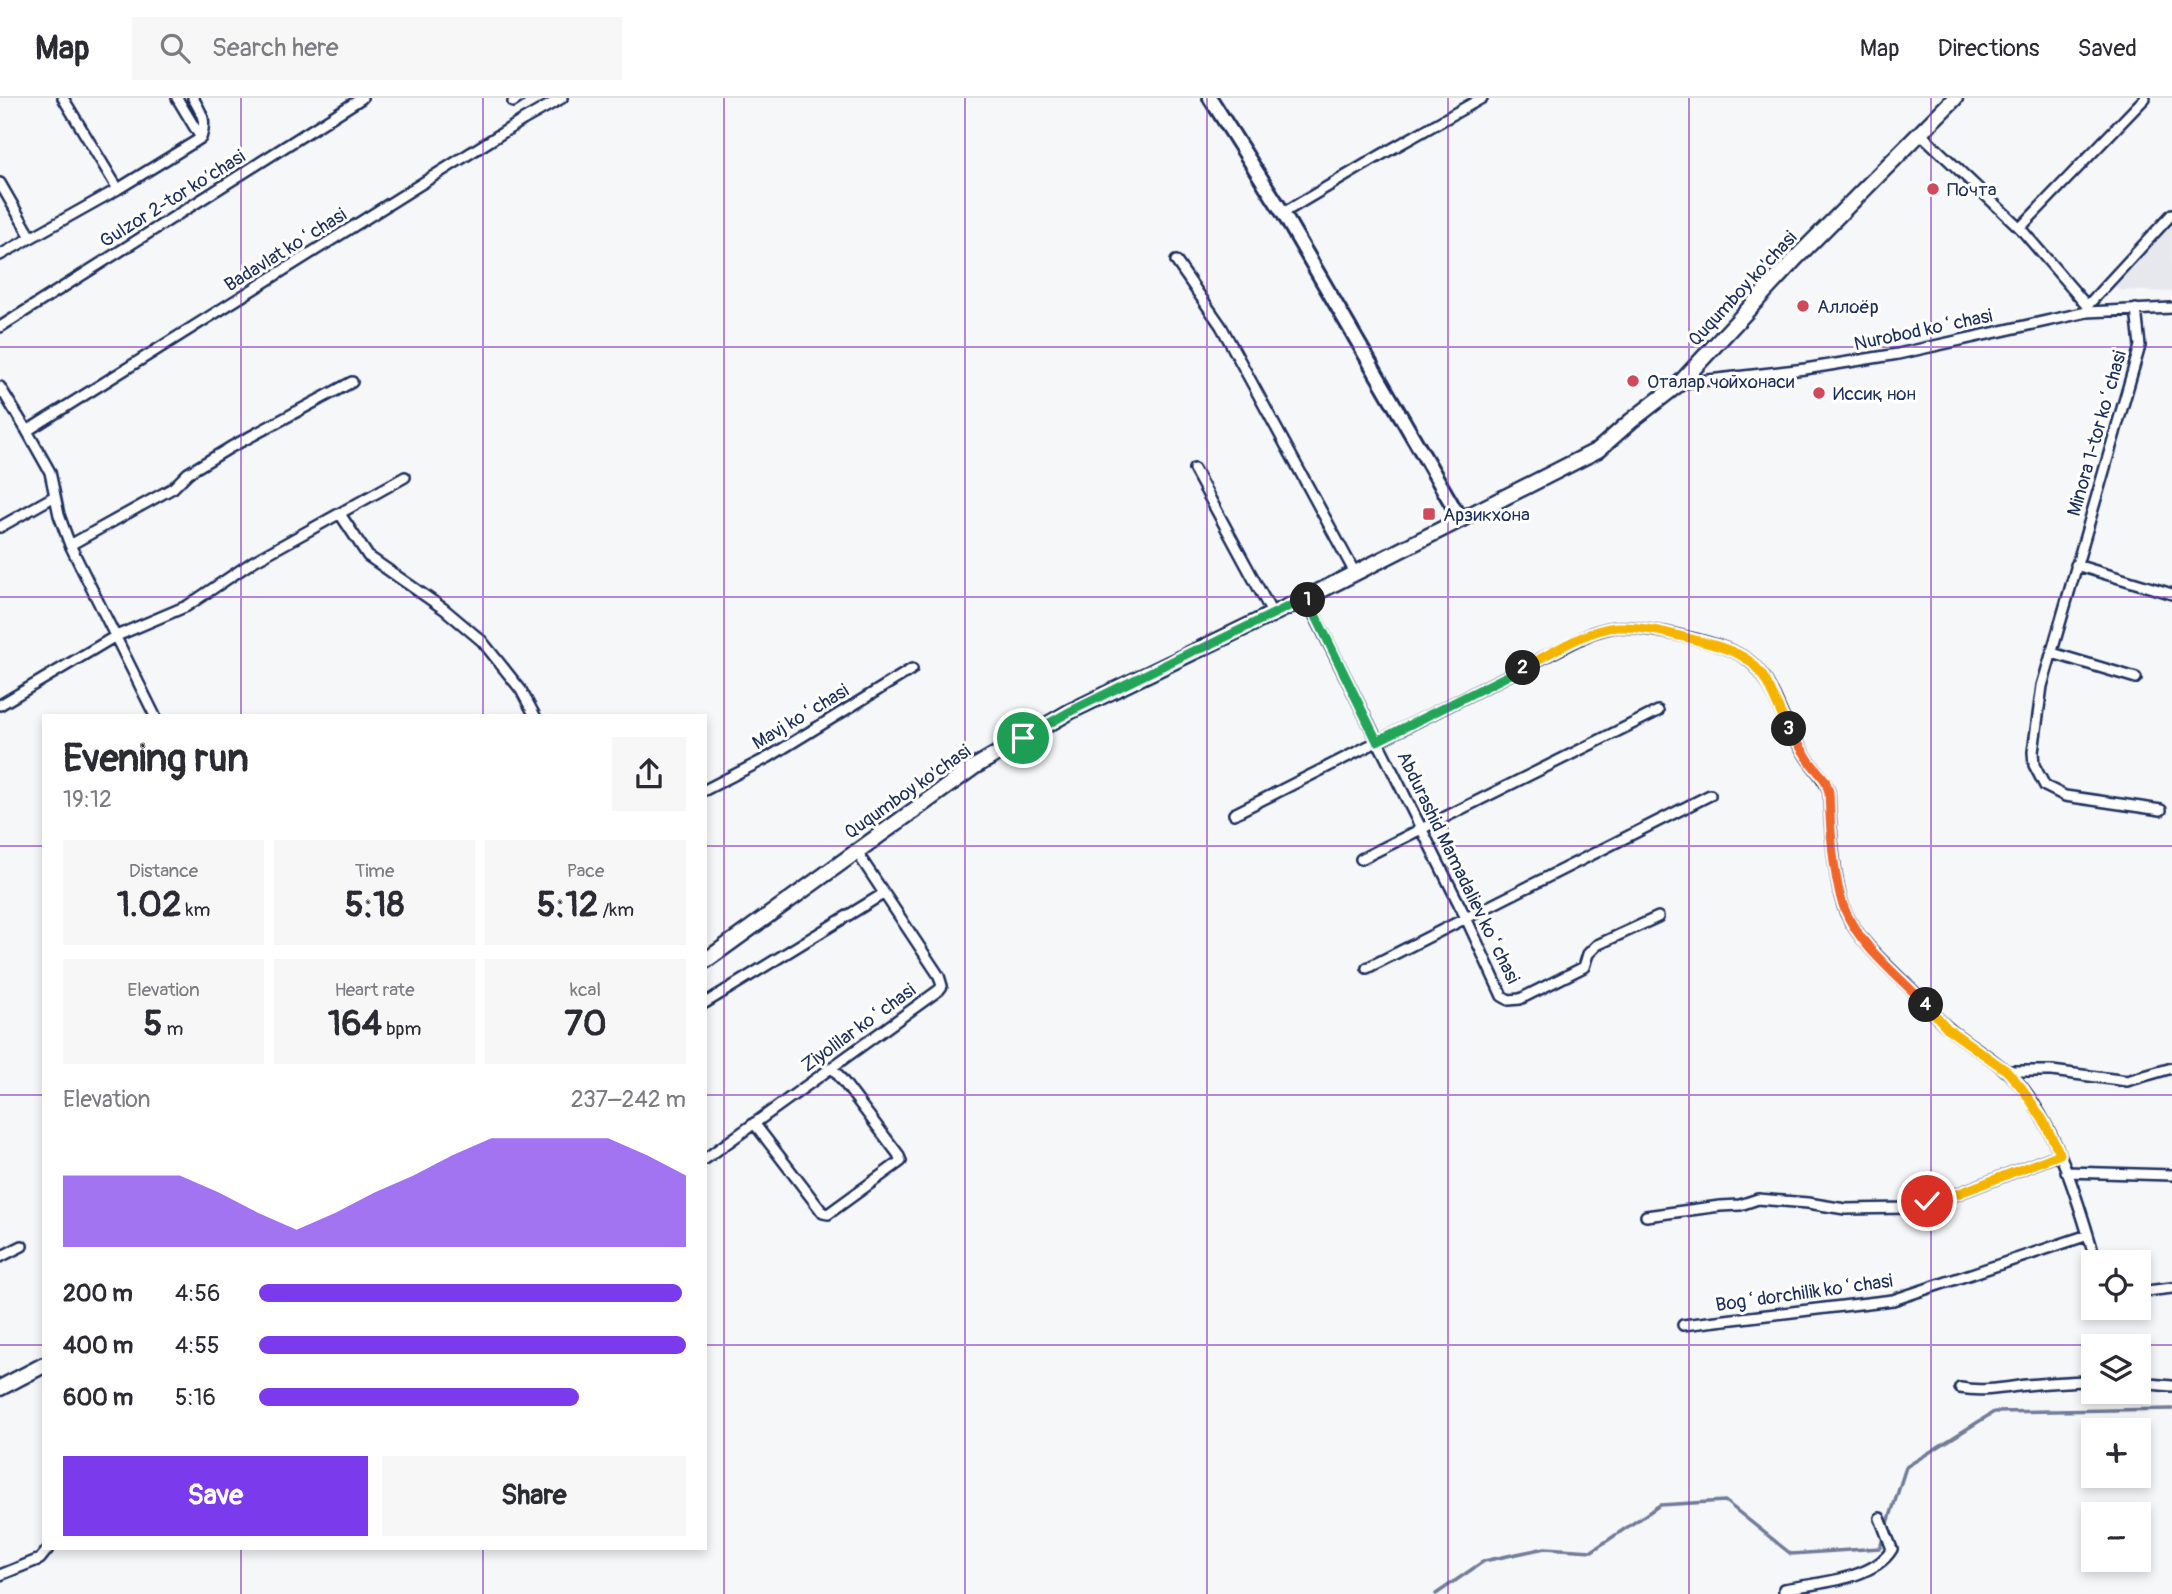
<!DOCTYPE html>
<meta charset="utf-8">
<style>
body{margin:0;font-family:Pangolin,sans-serif;background:#f7f7f7;color:#2b2b33;height:100vh;display:flex;flex-direction:column;font-size:26px;white-space:nowrap}
*{box-sizing:border-box;margin:0}
p{font-size:23px;color:#7c7c81}
.icon{flex:none;width:38px;height:38px;fill:none;stroke:currentColor;stroke-width:2;stroke-linecap:round;stroke-linejoin:round}
.map{position:relative;flex:1;overflow:hidden}
.drawer{position:absolute;left:42px;top:616px;width:665px;height:836px;display:flex;flex-direction:column;background:#fff;border-radius:0px;box-shadow:0 4px 10px #0003}
.drawer>*{flex:none}
.buttons{position:absolute;left:2081px;top:1152px;display:grid;gap:14px}
.buttons a{display:grid;place-items:center;width:70px;height:70px;border-radius:0px;background:#fff;box-shadow:0 4px 10px #0003;font-size:35px}
.pin{position:absolute;display:grid;place-items:center;width:60px;height:60px;color:#fff;margin:-30px;border:4px solid #fff;border-radius:50%;box-shadow:0 2px 7px #0007}
.km{position:absolute;width:35px;height:35px;margin:-18px;border-radius:50%;background:#222;color:#fff;font-size:19px;line-height:35px;text-align:center}
.round{display:grid;place-items:center;flex:none;width:74px;height:74px;border-radius:0px;background:#f7f7f7}
.summary{display:flex;align-items:center;justify-content:space-between;height:119px;padding:0 21px}
h1{font-size:38px;font-weight:700;line-height:52px}
.metrics{display:grid;grid-template-columns:repeat(3,1fr);gap:10px;height:119px;padding:7px 21px}
.metrics div{display:grid;align-content:center;border-radius:0px;background:#f7f7f7;text-align:center}
.metrics b{font-size:35px;font-weight:700}
.metrics small{font-size:19px;font-weight:400}
.metrics p{font-size:19px}
.chart{height:196px;padding:14px 21px}
.chart p{display:flex;justify-content:space-between}
.chart svg{width:100%;height:126px;margin-top:7px;fill:#7c3aed;opacity:.7}
.action{display:flex;gap:14px;margin-top:auto;padding:14px 21px}
.action a{flex:1;height:80px;border-radius:0px;background:#7c3aed;color:#fff;font-size:28px;font-weight:700;line-height:80px;text-align:center}
.action a+a{background:#f7f7f7;color:#2b2b33}
ul{padding:0 21px;list-style:none;font-size:23px}
li{display:grid;grid-template-columns:112px 84px 1fr;align-items:center;height:52px}
li i{height:18px;border-radius:9px;background:#7c3aed}
header{display:flex;align-items:center;gap:42px;box-sizing:border-box;height:98px;padding:0 35px;background:#fff;border-bottom:2px solid #e1e1e2}
header strong{font-size:33px}
nav{display:flex;gap:38px;margin-inline-start:auto;font-size:24px}
.search{width:490px;height:63px;background:#f7f7f7;display:flex;align-items:center;gap:18px;box-sizing:border-box;padding:0 24px;border-radius:0px;color:#7c7c81;font-size:26px}
.map>svg:first-child{display:block}
.built{fill:#e6e8ee}
.lines{fill:none;stroke-linecap:round;stroke-linejoin:round}
.stream{stroke:#707c99;stroke-width:3.5}
.street-casing{stroke:#1b2f5e;stroke-width:14}
.secondary-casing{stroke:#1b2f5e;stroke-width:18}
.primary-casing{stroke:#1b2f5e;stroke-width:19}
.street{stroke:#fff;stroke-width:9}
.secondary{stroke:#fff;stroke-width:12}
.primary{stroke:#fff;stroke-width:14}
.split-1-casing{stroke:#fff;stroke-width:14}
.split-2-casing{stroke:#fff;stroke-width:14}
.split-3-casing{stroke:#fff;stroke-width:14}
.split-4-casing{stroke:#fff;stroke-width:14}
.split-5-casing{stroke:#fff;stroke-width:14}
.split-1{stroke:#22a559;stroke-width:9}
.split-2{stroke:#22a559;stroke-width:9}
.split-3{stroke:#f5b400;stroke-width:9}
.split-4{stroke:#f0652b;stroke-width:9}
.split-5{stroke:#f5b400;stroke-width:9}
.grid{fill:none;stroke:#7b2cbf;stroke-width:2;stroke-opacity:0.55}
.poi-dot{fill:#d1495b;stroke:#fff;stroke-width:2.5}
.labels{text-anchor:middle;stroke-width:6;stroke-linejoin:round;paint-order:stroke}
.poi-label{font-size:19px;fill:#1b2f5e;stroke:#fff;text-anchor:start}
.street-label{font-size:19px;fill:#1b2f5e;stroke:#fff}
</style>
<header>
<strong>Map</strong>
<div class="search"><svg class="icon" aria-label="search" viewBox="0 0 24 24"><circle cx="10" cy="10" r="6"/><path d="M15 15l6 6"/></svg>Search here</div>
<nav><a>Map</a><a>Directions</a><a>Saved</a></nav>
</header>
<div class="map">
<svg width="2172" height="1496" viewBox="0 0 2172 1496">
<rect width="100%" height="100%" fill="#f6f7f9"/>
<filter id="ink" filterUnits="userSpaceOnUse"><feTurbulence type="fractalNoise" baseFrequency=".0143" numOctaves="2"/><feDisplacementMap in="SourceGraphic" scale="14" xChannelSelector="R" yChannelSelector="G"/><feConvolveMatrix kernelMatrix="1 2 1 2 8 2 1 2 1" color-interpolation-filters="sRGB"/></filter>
<g filter="url(#ink)">
<path class="built" d="M 2172,125 L 2172,194 L 2119,192 L 2114,186 Z"/>
<g class="lines">
<path class="stream" d="M 1436,1496 L 1484,1463 L 1545,1450 L 1592,1453 L 1660,1407 L 1725,1403 L 1791,1456 L 1880,1450 L 1906,1369 L 1994,1314 L 2172,1311"/>
<defs>
<path id="street" d="M 63,0 L 118,91
M 177,0 L 201,40
M 513,4 L 519,0
M 1921,36 L 2020,130 L 2087,208 L 2087,214
M 0,85 L 31,139
M 1283,115 L 1381,57 L 1482,0
M 2020,130 L 2145,0
M 0,157 L 118,91 L 201,40 C 207,22 202,16 193,0
M 1176,163 L 1221,228 L 1355,475
M 2087,208 L 2172,116
M 2136,211 L 2140,248 L 2042,588 L 2033,654 L 2034,667 L 2045,688 L 2065,698 L 2161,712
M 0,229 L 362,0
M 1682,285 L 1805,271 L 1898,256 L 2087,214 L 2172,210
M 0,289 L 27,333 L 50,374 L 59,417 L 70,447 L 155,618
M 27,333 L 523,22 L 562,0
M 1194,371 L 1272,515
M 340,416 L 368,458 L 444,511 L 482,543 L 521,592 L 535,618
M 0,429 L 55,398
M 70,447 L 173,390 L 188,375 L 231,349 L 352,284
M 2076,467 L 2172,496
M 1306,500 L 1466,820 L 1502,898 L 1509,902 L 1520,901 L 1584,869 L 1588,856 L 1597,847 L 1658,819
M 2052,555 L 2136,580
M 0,607 L 114,539 L 187,508 L 254,463 L 405,379
M 705,692 L 769,659 L 912,571
M 1234,716 L 1592,535 C 1601,532 1610,529 1619,529 C 1648,529 1725,544 1748,562 C 1771,579 1778,613 1792,636 C 1798,645 1803,654 1809,663 C 1817,674 1825,681 1829,694 C 1830,724 1834,789 1846,815 C 1860,845 1888,868 1911,891 C 1925,904 1936,921 1952,933 C 1975,951 2003,966 2022,989 C 2059,1037 2079,1105 2096,1164
M 1361,761 L 1658,613
M 1367,870 L 1710,697
M 705,905 L 883,796
M 2007,973 L 2052,973 L 2127,983 L 2172,970
M 754,1025 L 823,1115 L 828,1116 L 901,1063 L 898,1056 L 833,970
M 705,1061 L 939,892 L 942,888 L 939,878 L 856,753
M 2066,1074 L 2172,1077
M 1646,1118 L 1720,1108 L 1740,1107 L 1758,1101 L 1808,1105 L 1845,1111 L 1907,1110 L 1957,1096 L 2060,1056
M 0,1159 L 22,1148
M 2138,1194 L 2172,1190
M 1683,1227 L 1893,1202 L 2088,1137
M 2138,1285 L 2172,1288
M 1960,1290 C 1984,1294 2003,1290 2026,1287 C 2049,1285 2071,1283 2093,1283
M 0,1477 L 40,1461 L 48,1451
M 1784,1496 L 1784,1491 C 1816,1485 1874,1482 1892,1451 L 1880,1420"/>
<path id="secondary" d="M 1210,0 L 1283,115 L 1461,422"/>
<path id="primary" d="M 705,863 L 974,669 L 1071,613 L 1306,500 L 1598,352 L 1631,323 L 1680,285 L 1796,160 L 1955,0
M 0,1290 L 44,1267"/>
</defs>
<use href="#street" class="street-casing"/>
<use href="#secondary" class="secondary-casing"/>
<use href="#primary" class="primary-casing"/>
<use href="#street" class="street"/>
<use href="#secondary" class="secondary"/>
<use href="#primary" class="primary"/>
</g>
</g>
<g class="lines" filter="url(#ink)">
<defs>
<path id="split-1" d="M 1023,640 L 1071,613 L 1193,553 L 1203,550 L 1306,500 L 1308,502"/>
<path id="split-2" d="M 1308,502 L 1377,643 L 1523,570"/>
<path id="split-3" d="M 1523,570 C 1548,557 1590,530 1617,529 C 1642,528 1668,535 1692,541 C 1710,546 1733,551 1748,562 C 1770,578 1775,609 1789,631"/>
<path id="split-4" d="M 1789,631 L 1810,664 L 1825,682 L 1829,694 C 1830,726 1833,784 1845,812 C 1860,849 1900,879 1926,907"/>
<path id="split-5" d="M 1926,907 L 1948,931 L 2007,973 L 2022,990 L 2043,1022 L 2060,1056 L 1957,1096 L 1927,1103"/>
</defs>
<use href="#split-1" class="split-1-casing"/>
<use href="#split-2" class="split-2-casing"/>
<use href="#split-3" class="split-3-casing"/>
<use href="#split-4" class="split-4-casing"/>
<use href="#split-5" class="split-5-casing"/>
<use href="#split-1" class="split-1"/>
<use href="#split-2" class="split-2"/>
<use href="#split-3" class="split-3"/>
<use href="#split-4" class="split-4"/>
<use href="#split-5" class="split-5"/>
</g>
<path class="grid" d="M 241,0 L 241,618M 483,0 L 483,618M 724,0 L 724,1496M 965,0 L 965,1496M 1207,0 L 1207,1496M 1448,0 L 1448,1496M 1689,0 L 1689,1496M 1931,0 L 1931,1496M 0,249 L 2172,249M 0,499 L 2172,499M 0,748 L 44,748M 705,748 L 2172,748M 0,997 L 44,997M 705,997 L 2172,997M 0,1247 L 44,1247M 705,1247 L 2172,1247M 241,1451 L 241,1496M 483,1451 L 483,1496"/>
<g class="poi-dot">
<circle cx="1933" cy="91" r="7"/>
<circle cx="1803" cy="208" r="7"/>
<circle cx="1633" cy="283" r="7"/>
<circle cx="1819" cy="295" r="7"/>
<rect x="1422" y="409" width="14" height="14" rx="3.5"/>
</g>
<g class="labels">
<g class="poi-label">
<text x="1947" y="98">Почта</text>
<text x="1817" y="215">Аллоёр</text>
<text x="1647" y="290">Оталар чойхонаси</text>
<text x="1833" y="302">Иссиқ нон</text>
<text x="1443" y="423">Арзикхона</text>
</g>
<g class="street-label">
<text transform="translate(172 100) rotate(-32)" y="7">Gulzor 2-tor koʼchasi</text>
<text transform="translate(285 151) rotate(-32)" y="7">Badavlat koʻchasi</text>
<text transform="translate(1742 190) rotate(-47)" y="7">Ququmboy ko'chasi</text>
<text transform="translate(1923 231) rotate(-12)" y="7">Nurobod koʻchasi</text>
<text transform="translate(2096 335) rotate(-74)" y="7">Minora 1-tor koʻchasi</text>
<text transform="translate(800 618) rotate(-31)" y="7">Mavj koʻchasi</text>
<text transform="translate(907 693) rotate(-35)" y="7">Ququmboy ko'chasi</text>
<text transform="translate(1459 769) rotate(64)" y="7">Abdurashid Mamadaliev koʻchasi</text>
<text transform="translate(858 929) rotate(-36)" y="7">Ziyolilar koʻchasi</text>
<text transform="translate(1804 1194) rotate(-8)" y="7">Bogʻdorchilik koʻchasi</text>
</g>
</g>
</svg>
<div class="buttons">
<a><svg class="icon" aria-label="locate" viewBox="0 0 24 24"><circle cx="12" cy="12" r="6"/><path d="M12 2v4M12 18v4M2 12h4M18 12h4"/></svg></a>
<a><svg class="icon" aria-label="layers" viewBox="0 0 24 24"><path d="M12 4l9 5-9 5-9-5zM3 14l9 5 9-5"/></svg></a>
<a>+</a>
<a>−</a>
</div>
<div class="pin" style="left:1023px;top:640px;background:#1e9e55"><svg class="icon" aria-label="arrive" viewBox="0 0 24 24"><path d="M6 21V4h12l-3 4 3 4H6"/></svg></div>
<div class="pin" style="left:1927px;top:1103px;background:#d93025"><svg class="icon" aria-label="check" viewBox="0 0 24 24"><path d="M5 12l5 5 9-10"/></svg></div>
<b class="km" style="left:1308px;top:502px">1</b>
<b class="km" style="left:1523px;top:570px">2</b>
<b class="km" style="left:1789px;top:631px">3</b>
<b class="km" style="left:1926px;top:907px">4</b>
<section class="drawer">
<div class="summary"><div><h1>Evening run</h1><p>19:12</p></div><a class="round"><svg class="icon" aria-label="share" viewBox="0 0 24 24"><path d="M12 15V3M7 8l5-5 5 5M5 13v7h14v-7"/></svg></a></div>
<div class="metrics">
<div><p>Distance</p><b>1.02<small> km</small></b></div>
<div><p>Time</p><b>5:18</b></div>
<div><p>Pace</p><b>5:12<small> /km</small></b></div>
</div>
<div class="metrics">
<div><p>Elevation</p><b>5<small> m</small></b></div>
<div><p>Heart rate</p><b>164<small> bpm</small></b></div>
<div><p>kcal</p><b>70</b></div>
</div>
<div class="chart"><p><span>Elevation</span>237–242 m</p>
<svg viewBox="0 0 160 44" preserveAspectRatio="none"><path d="M0 44V19L10 19L20 19L30 19L40 25L50 32L60 38L70 32L80 25L90 19L100 12L110 6L120 6L130 6L140 6L150 12L160 19V44z"/></svg>
</div>
<ul>
<li><b>200 m</b>4:56<i style="width:99%"></i></li>
<li><b>400 m</b>4:55<i style="width:100%"></i></li>
<li><b>600 m</b>5:16<i style="width:75%"></i></li>
</ul>
<div class="action"><a>Save</a><a>Share</a></div>
</section>
</div>
